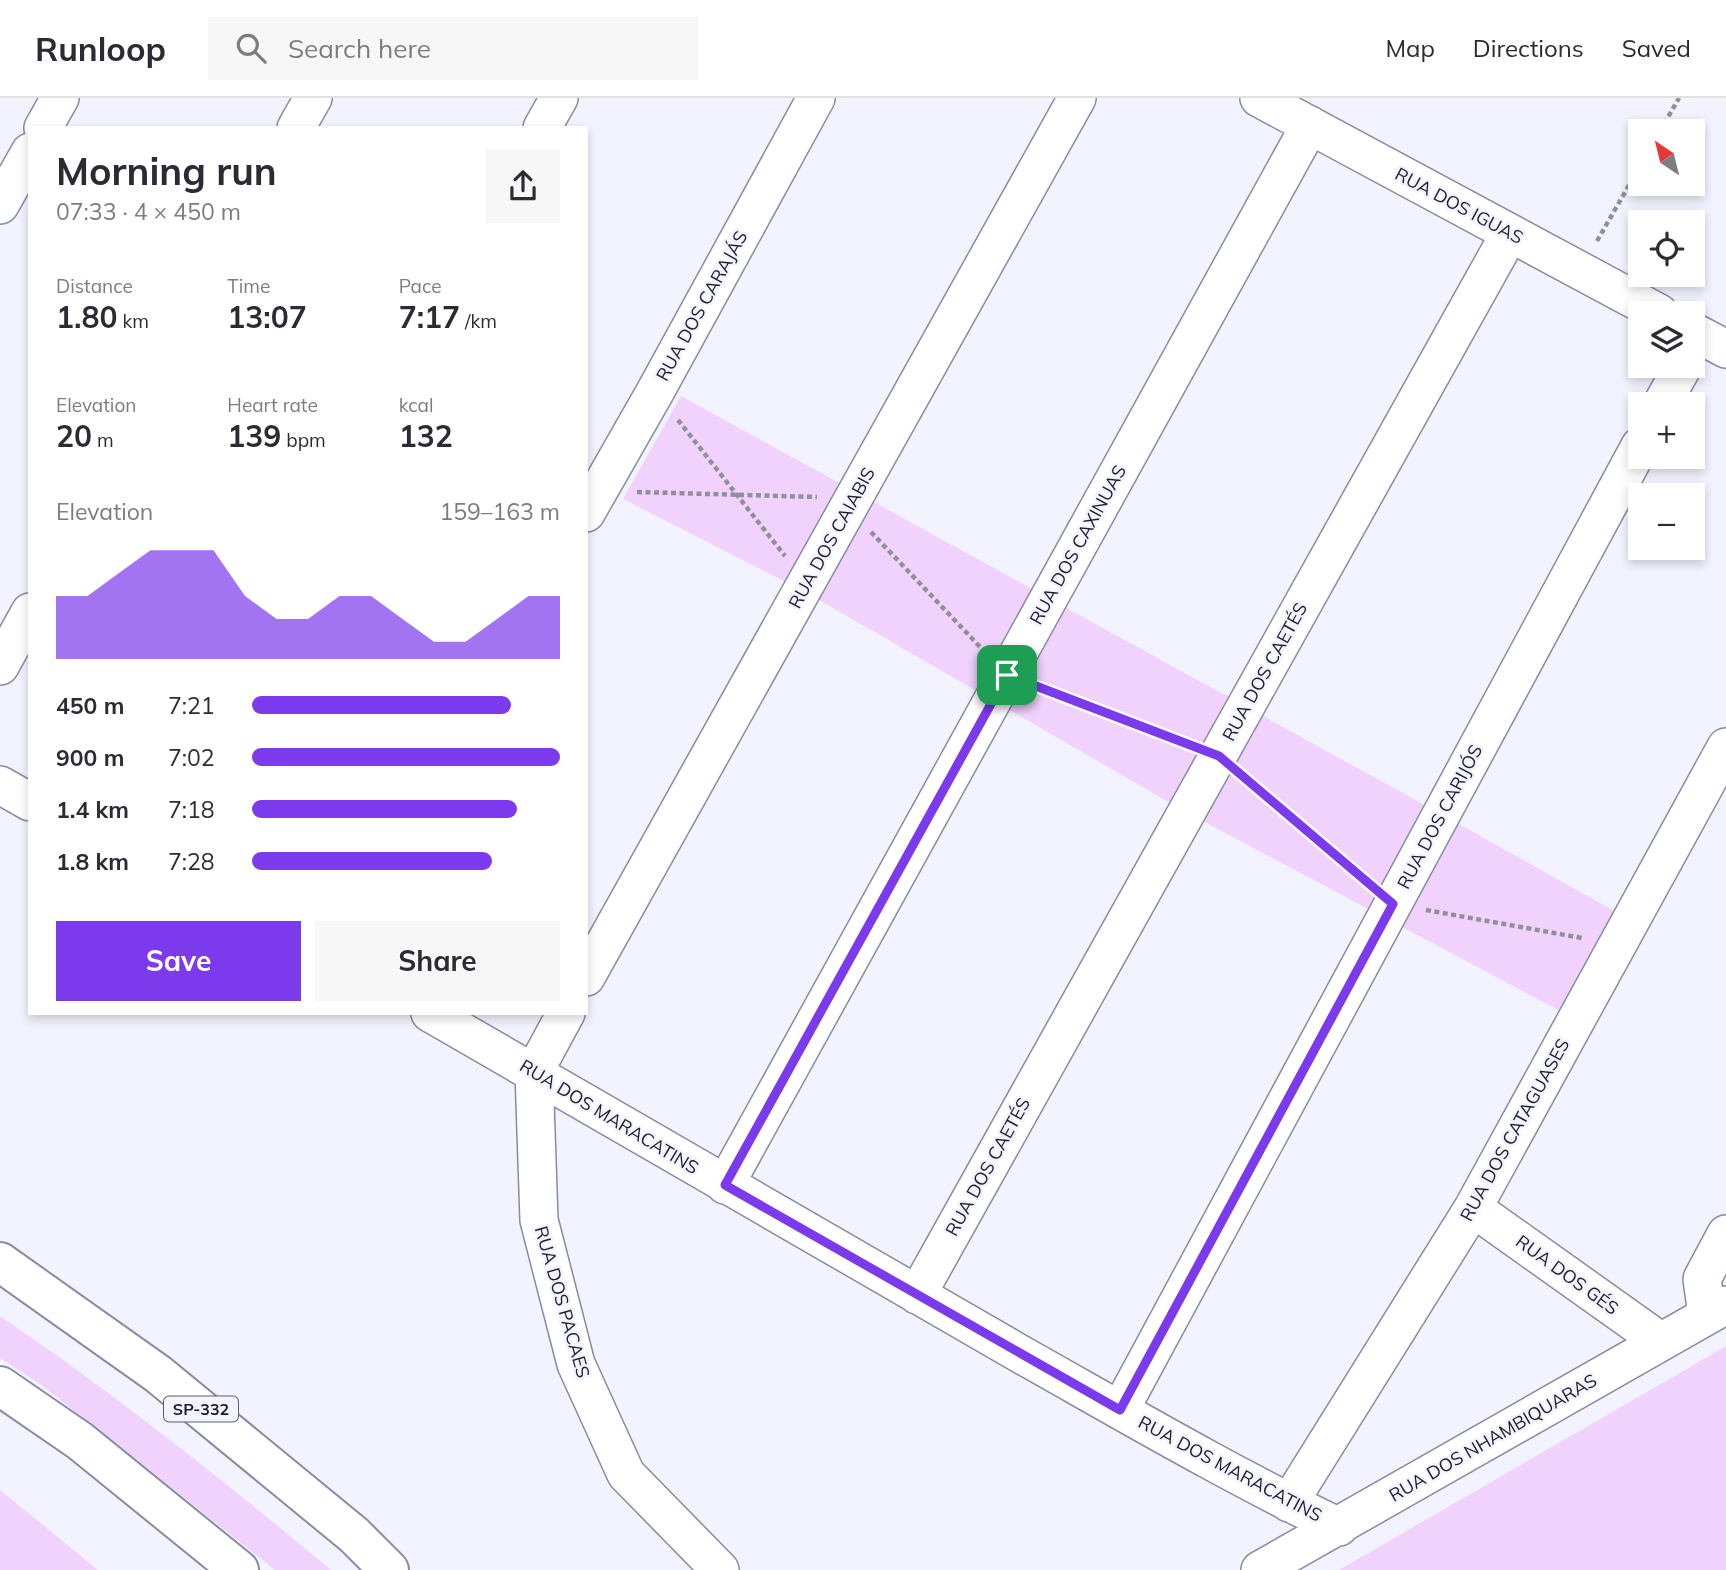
<!DOCTYPE html>
<meta charset="utf-8">
<style>
body{margin:0;font-family:Mulish,sans-serif;background:#f7f7f7;color:#2b2b33;height:100vh;display:flex;flex-direction:column;font-size:26px;white-space:nowrap}
*{box-sizing:border-box;margin:0}
p{font-size:23px;color:#7c7c81}
.icon{flex:none;width:38px;height:38px;fill:none;stroke:currentColor;stroke-width:2;stroke-linecap:round;stroke-linejoin:round}
.map{position:relative;flex:1;overflow:hidden}
.details{position:absolute;left:28px;top:28px;width:560px;height:889px;display:flex;flex-direction:column;background:#fff;border-radius:0px;box-shadow:0 4px 10px #0003}
.details>*{flex:none}
.needle{width:46px;rotate:325deg}
.fabs{position:absolute;left:1628px;top:21px;display:grid;gap:14px}
.fabs a{display:grid;place-items:center;width:77px;height:77px;border-radius:0px;background:#fff;box-shadow:0 4px 10px #0003;font-size:35px}
.pin{position:absolute;display:grid;place-items:center;width:60px;height:60px;color:#fff;margin:-30px;border-radius:14px;box-shadow:0 4px 10px #0006}
.round{display:grid;place-items:center;flex:none;width:74px;height:74px;border-radius:0px;background:#f7f7f7}
.head{display:flex;align-items:center;justify-content:space-between;height:119px;padding:0 28px}
h1{font-size:38px;font-weight:700;line-height:52px}
.stats{display:grid;grid-template-columns:repeat(3,1fr);gap:10px;height:119px;padding:7px 28px}
.stats div{display:grid;align-content:center}
.stats b{font-size:30px;font-weight:700}
.stats small{font-size:19px;font-weight:400}
.stats p{font-size:19px}
.chart{height:196px;padding:14px 28px}
.chart p{display:flex;justify-content:space-between}
.chart svg{width:100%;height:126px;margin-top:7px;fill:#7c3aed;opacity:.7}
.button{display:flex;gap:14px;margin-top:auto;padding:14px 28px}
.button a{flex:1;height:80px;border-radius:0px;background:#7c3aed;color:#fff;font-size:28px;font-weight:700;line-height:80px;text-align:center}
.button a+a{background:#f7f7f7;color:#2b2b33}
ul{padding:0 28px;list-style:none;font-size:23px}
li{display:grid;grid-template-columns:112px 84px 1fr;align-items:center;height:52px}
li i{height:18px;border-radius:9px;background:#7c3aed}
header{display:flex;align-items:center;gap:42px;box-sizing:border-box;height:98px;padding:0 35px;background:#fff;border-bottom:2px solid #e1e1e2}
header strong{font-size:33px}
nav{display:flex;gap:38px;margin-inline-start:auto;font-size:24px}
.search{width:490px;height:63px;background:#f7f7f7;display:flex;align-items:center;gap:18px;box-sizing:border-box;padding:0 24px;border-radius:0px;color:#7c7c81;font-size:26px}
.map>svg:first-child{display:block}
.green{fill:#f0d2fc}
.lines{fill:none;stroke-linecap:round;stroke-linejoin:round}
.minor-casing{stroke:#878ba4;stroke-width:40}
.highway-casing{stroke:#878ba4;stroke-width:42}
.path{stroke:#8f909a;stroke-width:4.5;stroke-dasharray:5 3.5;stroke-linecap:butt}
.minor{stroke:#fff;stroke-width:37}
.highway{stroke:#fff;stroke-width:38}
.route-casing{stroke:#fff;stroke-width:14}
.route{stroke:#7c3aed;stroke-width:9}
.labels{text-anchor:middle;stroke-width:5;stroke-linejoin:round;paint-order:stroke}
.shield{fill:#f2f3fe;stroke:#5d5e68;stroke-width:2}
.shield-label{font-size:16px;font-weight:bold;fill:#1d1e28}
.street-label{font-size:18px;fill:#1d1e28;stroke:#f2f3fe}
</style>
<header>
<strong>Runloop</strong>
<div class="search"><svg class="icon" aria-label="search" viewBox="0 0 24 24"><circle cx="10" cy="10" r="6"/><path d="M15 15l6 6"/></svg>Search here</div>
<nav><a>Map</a><a>Directions</a><a>Saved</a></nav>
</header>
<div class="map">
<svg width="1726" height="1472" viewBox="0 0 1726 1472">
<rect width="100%" height="100%" fill="#f2f3fe"/>
<path class="green" d="M 681,298 L 1441,716 L 1616,814 L 1562,914 L 1186,714 L 802,492 L 623,401 Z
M 0,1218 C 115,1296 224,1383 331,1472 L 275,1472 L 43,1288 L 0,1260 Z
M 1726,1248 L 1726,1472 L 1339,1472 L 1685,1272 Z
M 0,1392 L 98,1472 L 0,1472 Z"/>
<g class="lines">
<defs>
<path id="minor" d="M 1259,0 L 1659,215
M 43,30 L 60,0
M 296,30 L 313,0
M 542,30 L 559,0
M 0,107 L 30,54
M 1692,233 L 1726,251
M 1662,306 L 1683,268
M 586,415 L 655,294 L 816,0
M 0,568 L 30,514
M 0,687 L 30,704
M 586,879 L 1077,0
M 430,915 C 628,1028 824,1144 1022,1257 C 1127,1316 1231,1377 1339,1429
M 566,915 L 534,974 L 539,1122 L 576,1266 L 626,1376 L 720,1472
M 725,1087 L 1310,27
M 1473,1110 L 1660,1243
M 917,1197 L 1510,135
M 1707,1217 L 1702,1181 L 1726,1136
M 1120,1312 L 1640,348
M 1289,1405 L 1473,1110 L 1726,649
M 1260,1472 L 1726,1207"/>
<path id="highway" d="M 0,1164 L 158,1276 L 354,1437 L 389,1472
M 0,1288 L 80,1343 L 239,1472"/>
</defs>
<use href="#minor" class="minor-casing"/>
<use href="#highway" class="highway-casing"/>
<path class="path" d="M 1660,33 L 1679,0
M 1597,143 L 1640,68
M 678,322 L 785,458
M 637,394 L 817,399
M 871,434 L 983,552
M 1038,589 L 1187,646
M 1245,680 L 1369,786
M 1426,812 L 1582,840"/>
<use href="#minor" class="minor"/>
<use href="#highway" class="highway"/>
</g>
<g class="lines">
<defs>
<path id="route" d="M 1007,577 L 1219,658 L 1393,806 L 1120,1312 L 725,1087 Z"/>
</defs>
<use href="#route" class="route-casing"/>
<use href="#route" class="route"/>
</g>
<g class="labels">
<rect class="shield" x="164" y="1298.5" width="74" height="25" rx="5"/>
<g class="shield-label">
<text x="201" y="1317">SP-332</text>
</g>
<g class="street-label">
<text transform="translate(1459 108) rotate(28)" y="6">RUA DOS IGUAS</text>
<text transform="translate(702 208) rotate(-61)" y="6">RUA DOS CARAJÁS</text>
<text transform="translate(832 440) rotate(-61)" y="6">RUA DOS CAIABIS</text>
<text transform="translate(1078 447) rotate(-61)" y="6">RUA DOS CAXINUAS</text>
<text transform="translate(1265 574) rotate(-61)" y="6">RUA DOS CAETÉS</text>
<text transform="translate(1440 719) rotate(-62)" y="6">RUA DOS CARIJÓS</text>
<text transform="translate(609 1019) rotate(31)" y="6">RUA DOS MARACATINS</text>
<text transform="translate(1515 1032) rotate(-61)" y="6">RUA DOS CATAGUASES</text>
<text transform="translate(988 1069) rotate(-61)" y="6">RUA DOS CAETÉS</text>
<text transform="translate(1567 1177) rotate(36)" y="6">RUA DOS GÉS</text>
<text transform="translate(562 1204) rotate(74)" y="6">RUA DOS PACAES</text>
<text transform="translate(1493 1340) rotate(-30)" y="6">RUA DOS NHAMBIQUARAS</text>
<text transform="translate(1230 1371) rotate(28)" y="6">RUA DOS MARACATINS</text>
</g>
</g>
</svg>
<div class="fabs">
<a><svg class="needle" viewBox="-14 -14 28 28"><path d="M0-13l5 13h-10z" fill="#e53935"/><path d="M0 13l5-13h-10z" fill="#7c7c81"/></svg></a>
<a><svg class="icon" aria-label="locate" viewBox="0 0 24 24"><circle cx="12" cy="12" r="6"/><path d="M12 2v4M12 18v4M2 12h4M18 12h4"/></svg></a>
<a><svg class="icon" aria-label="layers" viewBox="0 0 24 24"><path d="M12 4l9 5-9 5-9-5zM3 14l9 5 9-5"/></svg></a>
<a>+</a>
<a>−</a>
</div>
<div class="pin" style="left:1007px;top:577px;background:#1e9e55"><svg class="icon" aria-label="arrive" viewBox="0 0 24 24"><path d="M6 21V4h12l-3 4 3 4H6"/></svg></div>
<section class="details">
<div class="head"><div><h1>Morning run</h1><p>07:33 · 4 × 450 m</p></div><a class="round"><svg class="icon" aria-label="share" viewBox="0 0 24 24"><path d="M12 15V3M7 8l5-5 5 5M5 13v7h14v-7"/></svg></a></div>
<div class="stats">
<div><p>Distance</p><b>1.80<small> km</small></b></div>
<div><p>Time</p><b>13:07</b></div>
<div><p>Pace</p><b>7:17<small> /km</small></b></div>
</div>
<div class="stats">
<div><p>Elevation</p><b>20<small> m</small></b></div>
<div><p>Heart rate</p><b>139<small> bpm</small></b></div>
<div><p>kcal</p><b>132</b></div>
</div>
<div class="chart"><p><span>Elevation</span>159–163 m</p>
<svg viewBox="0 0 160 44" preserveAspectRatio="none"><path d="M0 44V22L10 22L20 14L30 6L40 6L50 6L60 22L70 30L80 30L90 22L100 22L110 30L120 38L130 38L140 30L150 22L160 22V44z"/></svg>
</div>
<ul>
<li><b>450 m</b>7:21<i style="width:84%"></i></li>
<li><b>900 m</b>7:02<i style="width:100%"></i></li>
<li><b>1.4 km</b>7:18<i style="width:86%"></i></li>
<li><b>1.8 km</b>7:28<i style="width:78%"></i></li>
</ul>
<div class="button"><a>Save</a><a>Share</a></div>
</section>
</div>
